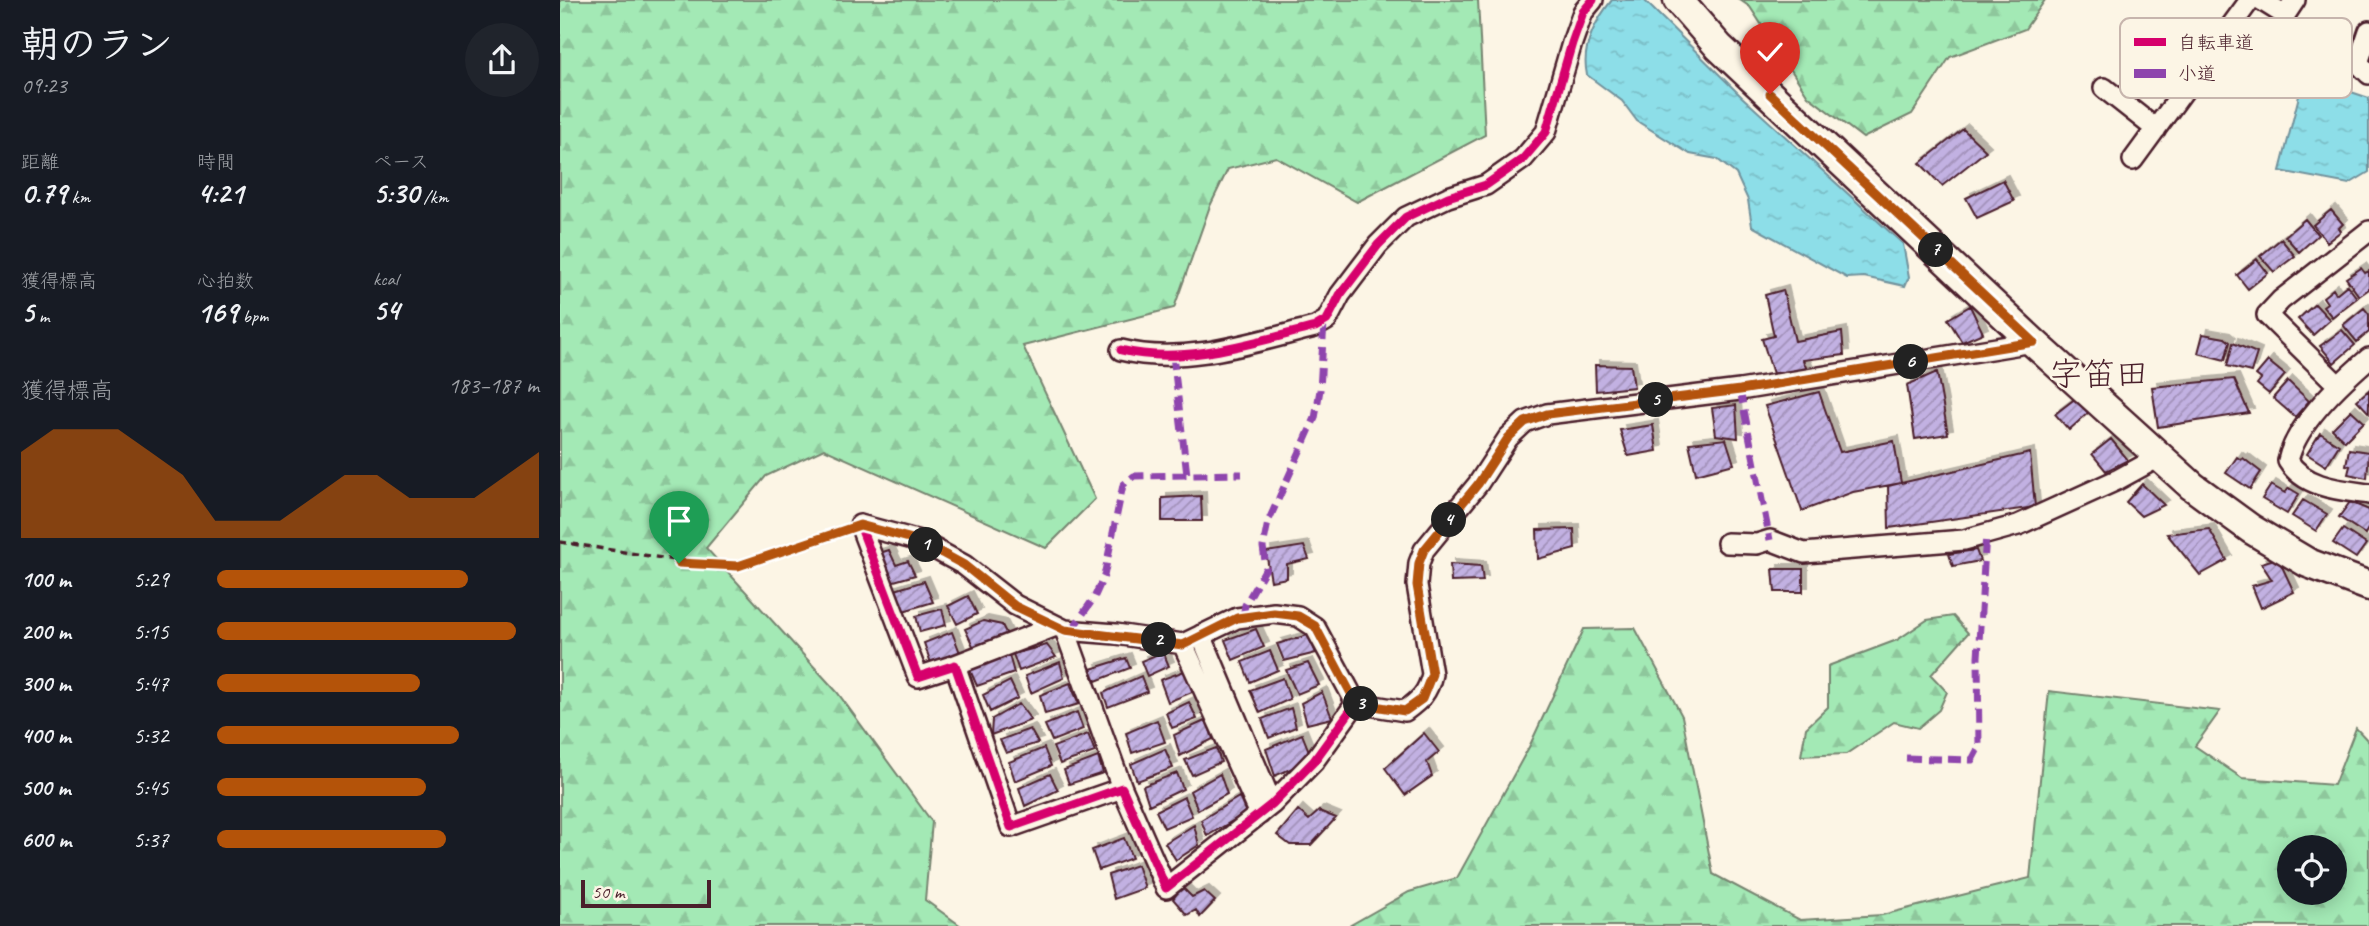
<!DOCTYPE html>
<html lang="ja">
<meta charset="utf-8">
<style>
body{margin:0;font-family:Caveat,"Klee One",sans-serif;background:#20242c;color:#f1f3f6;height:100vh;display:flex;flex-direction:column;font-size:26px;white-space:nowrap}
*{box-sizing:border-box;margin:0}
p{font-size:23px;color:#9ea1a6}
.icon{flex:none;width:38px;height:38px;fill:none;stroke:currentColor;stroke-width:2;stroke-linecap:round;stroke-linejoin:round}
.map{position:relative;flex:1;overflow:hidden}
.panel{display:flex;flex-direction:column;background:#171b24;width:560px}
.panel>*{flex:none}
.buttons{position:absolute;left:1717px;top:835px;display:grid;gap:14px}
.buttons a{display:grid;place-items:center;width:70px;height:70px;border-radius:50%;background:#171b24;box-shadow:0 4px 18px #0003;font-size:35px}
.scale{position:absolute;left:21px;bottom:18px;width:130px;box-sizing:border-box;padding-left:7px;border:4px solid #4a1f2b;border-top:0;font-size:19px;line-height:24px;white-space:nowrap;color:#4a1f2b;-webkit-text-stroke:5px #fcf5e5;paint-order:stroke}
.pin{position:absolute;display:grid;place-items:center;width:60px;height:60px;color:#fff;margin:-72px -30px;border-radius:50% 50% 50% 0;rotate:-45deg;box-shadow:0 0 7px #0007}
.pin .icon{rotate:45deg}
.km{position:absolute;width:35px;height:35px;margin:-18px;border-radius:50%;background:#222;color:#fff;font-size:19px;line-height:35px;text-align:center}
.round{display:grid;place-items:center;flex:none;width:74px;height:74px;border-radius:37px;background:#20242c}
.overview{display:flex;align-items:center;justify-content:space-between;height:119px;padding:0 21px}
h1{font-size:38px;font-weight:600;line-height:52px}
.stats{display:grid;grid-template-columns:repeat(3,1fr);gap:10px;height:119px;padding:7px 21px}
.stats div{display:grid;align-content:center}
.stats b{font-size:30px;font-weight:600}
.stats small{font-size:19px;font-weight:400}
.stats p{font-size:19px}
.chart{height:196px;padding:14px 21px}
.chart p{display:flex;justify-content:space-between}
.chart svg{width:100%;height:126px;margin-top:7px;fill:#b45309;opacity:.7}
ul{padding:0 21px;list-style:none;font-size:23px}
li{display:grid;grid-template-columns:112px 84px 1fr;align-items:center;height:52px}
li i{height:18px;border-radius:9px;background:#b45309}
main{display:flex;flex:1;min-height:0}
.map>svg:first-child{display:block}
.forest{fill:url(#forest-firs);stroke:#768470;stroke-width:2;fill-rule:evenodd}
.water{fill:url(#water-ripples);stroke:#72929c;stroke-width:2}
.building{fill:url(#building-hatch);stroke:#4a1f2b;stroke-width:2;filter:url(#shadow)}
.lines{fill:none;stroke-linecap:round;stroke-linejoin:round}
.street-casing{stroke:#4a1f2b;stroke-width:24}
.secondary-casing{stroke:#4a1f2b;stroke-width:33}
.path{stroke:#4a1f2b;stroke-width:3.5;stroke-dasharray:7 5;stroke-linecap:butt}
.street{stroke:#fcf5e5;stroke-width:19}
.secondary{stroke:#fcf5e5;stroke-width:28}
.quiet{stroke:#8e44ad;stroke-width:7;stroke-dasharray:14 7;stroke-linecap:butt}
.cycleway-casing{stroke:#fcf5e5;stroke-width:13}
.cycleway{stroke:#d6006c;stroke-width:9}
.route-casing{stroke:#fff;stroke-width:14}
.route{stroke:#b45309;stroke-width:9}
.labels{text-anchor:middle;stroke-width:5;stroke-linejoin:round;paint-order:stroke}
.quarter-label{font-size:33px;fill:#4a1f2b;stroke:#fcf5e5}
.key{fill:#fcf5e5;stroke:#c7b5ad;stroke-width:2}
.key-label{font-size:19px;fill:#4a1f2b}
</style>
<main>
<section class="panel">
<div class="overview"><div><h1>朝のラン</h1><p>09:23</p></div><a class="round"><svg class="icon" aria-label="share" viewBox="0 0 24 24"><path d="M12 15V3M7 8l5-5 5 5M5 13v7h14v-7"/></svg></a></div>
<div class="stats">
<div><p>距離</p><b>0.79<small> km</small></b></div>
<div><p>時間</p><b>4:21</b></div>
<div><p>ペース</p><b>5:30<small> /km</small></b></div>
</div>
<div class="stats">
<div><p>獲得標高</p><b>5<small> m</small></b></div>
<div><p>心拍数</p><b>169<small> bpm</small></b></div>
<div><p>kcal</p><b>54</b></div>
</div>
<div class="chart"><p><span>獲得標高</span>183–187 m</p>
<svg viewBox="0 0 160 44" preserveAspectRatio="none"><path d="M0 44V14L10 6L20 6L30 6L40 14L50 22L60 38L70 38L80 38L90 30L100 22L110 22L120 30L130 30L140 30L150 22L160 14V44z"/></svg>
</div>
<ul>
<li><b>100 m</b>5:29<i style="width:78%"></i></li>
<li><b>200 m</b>5:15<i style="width:93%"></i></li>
<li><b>300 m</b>5:47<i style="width:63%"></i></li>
<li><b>400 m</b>5:32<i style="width:75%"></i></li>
<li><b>500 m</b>5:45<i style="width:65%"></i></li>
<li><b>600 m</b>5:37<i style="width:71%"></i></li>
</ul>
</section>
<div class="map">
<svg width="1809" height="926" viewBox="0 0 1809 926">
<defs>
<pattern id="forest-firs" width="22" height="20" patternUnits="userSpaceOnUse" patternTransform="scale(1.75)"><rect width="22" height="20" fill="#a3e9b5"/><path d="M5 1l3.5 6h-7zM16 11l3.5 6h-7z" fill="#8ec79c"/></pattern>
<pattern id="water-ripples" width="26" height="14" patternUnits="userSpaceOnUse" patternTransform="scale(1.75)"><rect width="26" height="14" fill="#8ddee8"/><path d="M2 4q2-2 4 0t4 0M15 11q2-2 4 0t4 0" fill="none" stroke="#7bbec7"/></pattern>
<pattern id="building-hatch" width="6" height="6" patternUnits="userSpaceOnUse" patternTransform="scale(1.75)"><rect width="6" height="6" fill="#c2b1e2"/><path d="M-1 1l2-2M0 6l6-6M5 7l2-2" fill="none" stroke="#a08fb7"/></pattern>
<filter id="shadow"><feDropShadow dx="5" dy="-5" stdDeviation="0" flood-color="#0004"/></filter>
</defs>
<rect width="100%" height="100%" fill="#fcf5e5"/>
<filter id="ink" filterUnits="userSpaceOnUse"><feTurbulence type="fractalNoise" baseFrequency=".0143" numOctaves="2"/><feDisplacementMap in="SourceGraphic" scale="14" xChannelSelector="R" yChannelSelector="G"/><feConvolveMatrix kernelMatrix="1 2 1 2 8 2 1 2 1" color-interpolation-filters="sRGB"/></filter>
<g filter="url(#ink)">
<path class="forest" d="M 0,0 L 918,0 L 925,135 L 797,202 L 716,157 L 668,169 L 650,206 L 614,308 L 463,346 L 535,499 L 486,548 L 264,449 L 206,476 L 146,548 L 277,692 L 372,822 L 365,900 L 401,926 L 0,926 Z
M 1180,0 L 1485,0 L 1465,29 L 1390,57 L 1352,114 L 1303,138 L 1248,96 L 1190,7 Z
M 1393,616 L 1408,633 L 1371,675 L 1387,692 L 1379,710 L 1358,728 L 1334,722 L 1286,754 L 1241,756 L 1246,728 L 1268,707 L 1268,666 L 1337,640 L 1367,620 Z
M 1075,628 L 1122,716 L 1153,874 L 1240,920 L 1322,915 L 1470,878 L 1489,691 L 1660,711 L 1635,746 L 1682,778 L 1774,785 L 1796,728 L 1809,742 L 1809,926 L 789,926 L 849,892 L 897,878 L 969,747 L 1024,629 ZM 1729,847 L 1774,847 L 1774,892 L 1729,892 Z"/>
<path class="water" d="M 1052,0 L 1084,0 L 1182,97 L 1343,244 L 1349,277 L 1345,286 L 1304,277 L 1287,278 L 1192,226 L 1188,200 L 1176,174 L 1157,159 L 1130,154 L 1077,121 L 1062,101 L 1027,75 C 1021,48 1035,21 1052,0 Z
M 1744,76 L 1809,98 L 1809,172 L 1789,184 L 1720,171 Z"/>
<path class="building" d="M 1403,129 L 1426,151 L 1382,186 L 1360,163 Z
M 1443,180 L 1454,201 L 1417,218 L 1406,198 Z
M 1771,210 L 1783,224 L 1779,228 L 1781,231 L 1767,242 L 1753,225 Z
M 1745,219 L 1758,235 L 1739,252 L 1725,236 Z
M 1721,239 L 1735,256 L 1714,272 L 1700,256 Z
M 1697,259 L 1708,273 L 1688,289 L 1677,275 Z
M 1801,268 L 1805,273 L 1809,271 L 1809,289 L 1799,296 L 1786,278 Z
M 1787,285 L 1797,298 L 1772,317 L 1763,306 L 1767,303 L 1763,297 L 1773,289 L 1776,294 Z
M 1223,290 L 1235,341 L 1282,332 L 1284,355 L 1243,360 L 1248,372 L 1214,377 L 1202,339 L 1214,336 L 1205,295 Z
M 1755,304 L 1770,320 L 1753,335 L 1738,319 Z
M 1410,306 L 1423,333 L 1402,342 L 1388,319 Z
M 1804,308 L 1809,314 L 1809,332 L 1797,342 L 1783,325 Z
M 1782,330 L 1795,345 L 1774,363 L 1760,346 Z
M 1643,334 L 1665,338 L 1670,342 L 1665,360 L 1638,353 Z
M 1673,343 L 1697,353 L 1691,372 L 1667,366 Z
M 1708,361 L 1725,375 L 1709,394 L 1697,384 L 1701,379 L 1696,375 Z
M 1035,365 L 1071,366 L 1074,387 L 1036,391 Z
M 1377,372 L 1388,434 L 1355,439 L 1347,385 Z
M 1674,379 L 1689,413 L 1598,427 L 1592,387 Z
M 1728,381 L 1749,401 L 1735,417 L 1713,398 Z
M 1809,390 L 1809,413 L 1797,400 Z
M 1259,392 L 1280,452 L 1334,441 L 1341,483 L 1293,492 L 1242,511 L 1205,406 Z
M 1516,398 L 1528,413 L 1509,430 L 1495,414 Z
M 1176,405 L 1178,438 L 1156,435 L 1152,408 Z
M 1791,410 L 1804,422 L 1785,441 L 1772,429 Z
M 1093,425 L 1097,451 L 1068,456 L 1060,430 Z
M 1760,433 L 1779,445 L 1766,466 L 1747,454 Z
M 1166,439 L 1174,464 L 1136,474 L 1129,443 Z
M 1551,439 L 1568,460 L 1546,471 L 1532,454 Z
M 1789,449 L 1809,452 L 1807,478 L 1788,474 L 1790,466 L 1786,465 Z
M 1470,453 L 1475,507 L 1329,528 L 1328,486 Z
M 1677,457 L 1681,460 L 1683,458 L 1701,472 L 1690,489 L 1666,473 Z
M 1582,484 L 1604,505 L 1581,516 L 1566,502 Z
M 1711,485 L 1725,493 L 1729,488 L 1739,494 L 1727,514 L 1702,499 Z
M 641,496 L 642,521 L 602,521 L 602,498 Z
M 1743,500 L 1767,514 L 1756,531 L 1732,516 Z
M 1790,502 L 1809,510 L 1809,527 L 1805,534 L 1779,517 Z
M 1014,529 L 1015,549 L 978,559 L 977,530 Z
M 1649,529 L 1667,560 L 1640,575 L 1607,534 Z
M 1783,529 L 1806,544 L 1796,558 L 1773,543 Z
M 744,546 L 749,559 L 727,564 L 727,578 L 711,581 L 706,552 Z
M 329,550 L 336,565 L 348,561 L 355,575 L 327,583 L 317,554 Z
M 1416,550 L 1420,561 L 1393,566 L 1389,554 Z
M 1718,558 L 1734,592 L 1701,608 L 1692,586 L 1712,580 L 1701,563 Z
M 890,564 L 921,566 L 923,581 L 891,582 Z
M 1213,569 L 1243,569 L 1243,592 L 1215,592 Z
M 364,581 L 373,602 L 340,612 L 332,591 Z
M 408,596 L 417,614 L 397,624 L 388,606 Z
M 382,609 L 386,625 L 360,632 L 356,616 Z
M 423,621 L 442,625 L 447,635 L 414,648 L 405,629 Z
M 696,629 L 704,647 L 673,660 L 665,640 Z
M 392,632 L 402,658 L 373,669 L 364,643 Z
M 748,635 L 756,653 L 724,661 L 717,644 Z
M 487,645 L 496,657 L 459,671 L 453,654 Z
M 710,651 L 718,670 L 690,682 L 682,662 Z
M 603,652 L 609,666 L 587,676 L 581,661 Z
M 449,655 L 454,673 L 417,686 L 410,670 Z
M 566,658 L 570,668 L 536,681 L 531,669 Z
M 500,662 L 504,678 L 471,693 L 465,676 Z
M 748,663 L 759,685 L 737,694 L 726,670 Z
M 627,670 L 637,690 L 608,702 L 600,680 Z
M 581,676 L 587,692 L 548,707 L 543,693 Z
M 723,678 L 730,699 L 700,713 L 690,690 Z
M 450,681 L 458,698 L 430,712 L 423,695 Z
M 510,683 L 519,704 L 485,714 L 480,695 Z
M 762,692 L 772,718 L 747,724 L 741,703 Z
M 629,702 L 637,719 L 612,728 L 606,713 Z
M 459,704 L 471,720 L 431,735 L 432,719 Z
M 731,708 L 736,727 L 709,738 L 702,719 Z
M 517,712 L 523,729 L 492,741 L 485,725 Z
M 597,720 L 605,742 L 572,753 L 566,733 Z
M 647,720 L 653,739 L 620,756 L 614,735 Z
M 470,729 L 478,743 L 446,753 L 440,740 Z
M 864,733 L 879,752 L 867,762 L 872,776 L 845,795 L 825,768 Z
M 528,734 L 535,752 L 500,764 L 493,747 Z
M 742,734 L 752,759 L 715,776 L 706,749 Z
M 484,748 L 491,766 L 455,781 L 449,762 Z
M 656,748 L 661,762 L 632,775 L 625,760 Z
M 605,749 L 613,768 L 577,781 L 571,764 Z
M 538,757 L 543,773 L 509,784 L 504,770 Z
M 617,773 L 623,789 L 589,805 L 583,786 Z
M 490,774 L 498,790 L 465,806 L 459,788 Z
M 660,774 L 667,794 L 638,810 L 630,791 Z
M 624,797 L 632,816 L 604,828 L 596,811 Z
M 679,797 L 686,813 L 647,836 L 641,820 Z
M 738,810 L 749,820 L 759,811 L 776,818 L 751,845 L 730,845 L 717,835 Z
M 634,825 L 639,845 L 616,860 L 605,843 Z
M 564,838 L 572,858 L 539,870 L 532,850 Z
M 577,865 L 585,888 L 554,899 L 548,875 Z
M 622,887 L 632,897 L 644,891 L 655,901 L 640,917 L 636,910 L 627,915 L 613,899 Z"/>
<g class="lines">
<defs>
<path id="street" d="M 1701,0 L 1725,15 L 1735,0
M 1809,31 L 1798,63 L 1809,74
M 1544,88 L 1596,129
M 1573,160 L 1690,0
M 561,350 C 624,366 694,342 755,327 L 767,320 L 780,295 L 818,245 L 846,217 L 888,197 L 926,185 L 963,159 L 986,132 L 1012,43 L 1023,12 L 1033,0
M 1809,358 C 1781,382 1736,424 1728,461 C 1745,488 1780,490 1809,494
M 1778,385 L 1707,315 L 1721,300 L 1809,231
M 300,525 L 358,677 L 395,665 L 451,827 L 562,788 L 606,888 L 712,804 L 754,761 L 796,703
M 300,525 L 360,541 L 404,565 L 455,605 L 505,630 L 556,634 L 623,644 L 677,618 L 714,613 L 738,616 L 755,627 L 796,703
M 1167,543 L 1197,544 L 1210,540 L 1244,553 L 1404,540 L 1458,525 L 1557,480 L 1599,457
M 505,630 L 562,788
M 641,635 L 712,804
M 623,644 L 700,814
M 395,665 L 496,626
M 796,703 L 845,711 C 860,700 868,693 872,674 L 857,585 L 859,563 L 864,550 L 918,484 L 948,438 L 965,422 L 987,414 L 1180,390 L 1473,342"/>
<path id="secondary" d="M 1118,0 L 1159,47 L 1473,342 L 1632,486 L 1691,529 L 1748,563 L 1809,586"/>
</defs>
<use href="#street" class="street-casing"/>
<use href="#secondary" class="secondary-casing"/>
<path class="path" d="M 0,542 L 166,568 L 285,530"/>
<use href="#street" class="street"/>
<use href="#secondary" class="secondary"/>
<path class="quiet" d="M 613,355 L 627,475
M 1180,390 L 1210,540
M 683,617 L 685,605 L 706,568 L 703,547 L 708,522 L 755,418 L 760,390 L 764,322
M 511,631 L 534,598 L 544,576 L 563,485 L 574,476 L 682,474
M 1346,758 L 1412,760 L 1419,747 L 1418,657 L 1426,534"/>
<defs>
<path id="cycleway" d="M 561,350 C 624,366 694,342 755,327 L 767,320 L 780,295 L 818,245 L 846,217 L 888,197 L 926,185 L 963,159 L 986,132 L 1012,43 L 1023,12 L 1033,0
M 300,525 L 358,677 L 395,665 L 451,827 L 562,788 L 606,888 L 712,804 L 754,761 L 796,703 L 845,711 L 862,699 L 872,674 L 857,585 L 859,563 L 864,550 L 918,484 L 948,438 L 965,422 L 987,414 L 1180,390 L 1473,342"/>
</defs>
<use href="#cycleway" class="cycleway-casing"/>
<use href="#cycleway" class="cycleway"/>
</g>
</g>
<g class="lines" filter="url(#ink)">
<defs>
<path id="route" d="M 119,563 L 178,566 L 300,525 L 360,541 L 404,565 L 455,606 L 505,630 L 623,645 L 677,618 L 714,613 L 738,616 L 755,626 L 796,703 L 845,711 L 862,699 L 872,674 L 857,585 L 859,563 L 864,550 L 918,484 L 948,438 L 965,422 L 987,414 L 1180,390 L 1474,342 L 1210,94"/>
</defs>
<use href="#route" class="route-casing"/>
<use href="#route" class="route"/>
</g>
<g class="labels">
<g class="quarter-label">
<text x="1539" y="385">字笛田</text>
</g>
</g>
<rect x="1560" y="18" width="232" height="80" rx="10" class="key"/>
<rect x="1574" y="38" width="32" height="8" fill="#d6006c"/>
<rect x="1574" y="69" width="32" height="9" fill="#8e44ad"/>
<g class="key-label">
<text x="1618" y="49">自転車道</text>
<text x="1618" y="80">小道</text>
</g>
</svg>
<div class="buttons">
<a><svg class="icon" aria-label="locate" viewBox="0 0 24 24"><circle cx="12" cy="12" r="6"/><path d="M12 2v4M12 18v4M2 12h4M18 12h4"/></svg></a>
</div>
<div class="scale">50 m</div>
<div class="pin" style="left:119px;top:563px;background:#1e9e55"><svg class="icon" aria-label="arrive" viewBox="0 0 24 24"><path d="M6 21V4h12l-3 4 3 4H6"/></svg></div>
<div class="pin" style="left:1210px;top:94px;background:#d93025"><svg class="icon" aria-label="check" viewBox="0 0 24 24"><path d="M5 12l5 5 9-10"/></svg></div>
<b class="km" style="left:366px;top:545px">1</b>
<b class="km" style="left:599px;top:640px">2</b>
<b class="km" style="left:801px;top:704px">3</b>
<b class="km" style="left:889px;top:520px">4</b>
<b class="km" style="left:1096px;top:400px">5</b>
<b class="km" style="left:1351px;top:362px">6</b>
<b class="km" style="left:1376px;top:250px">7</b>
</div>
</main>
